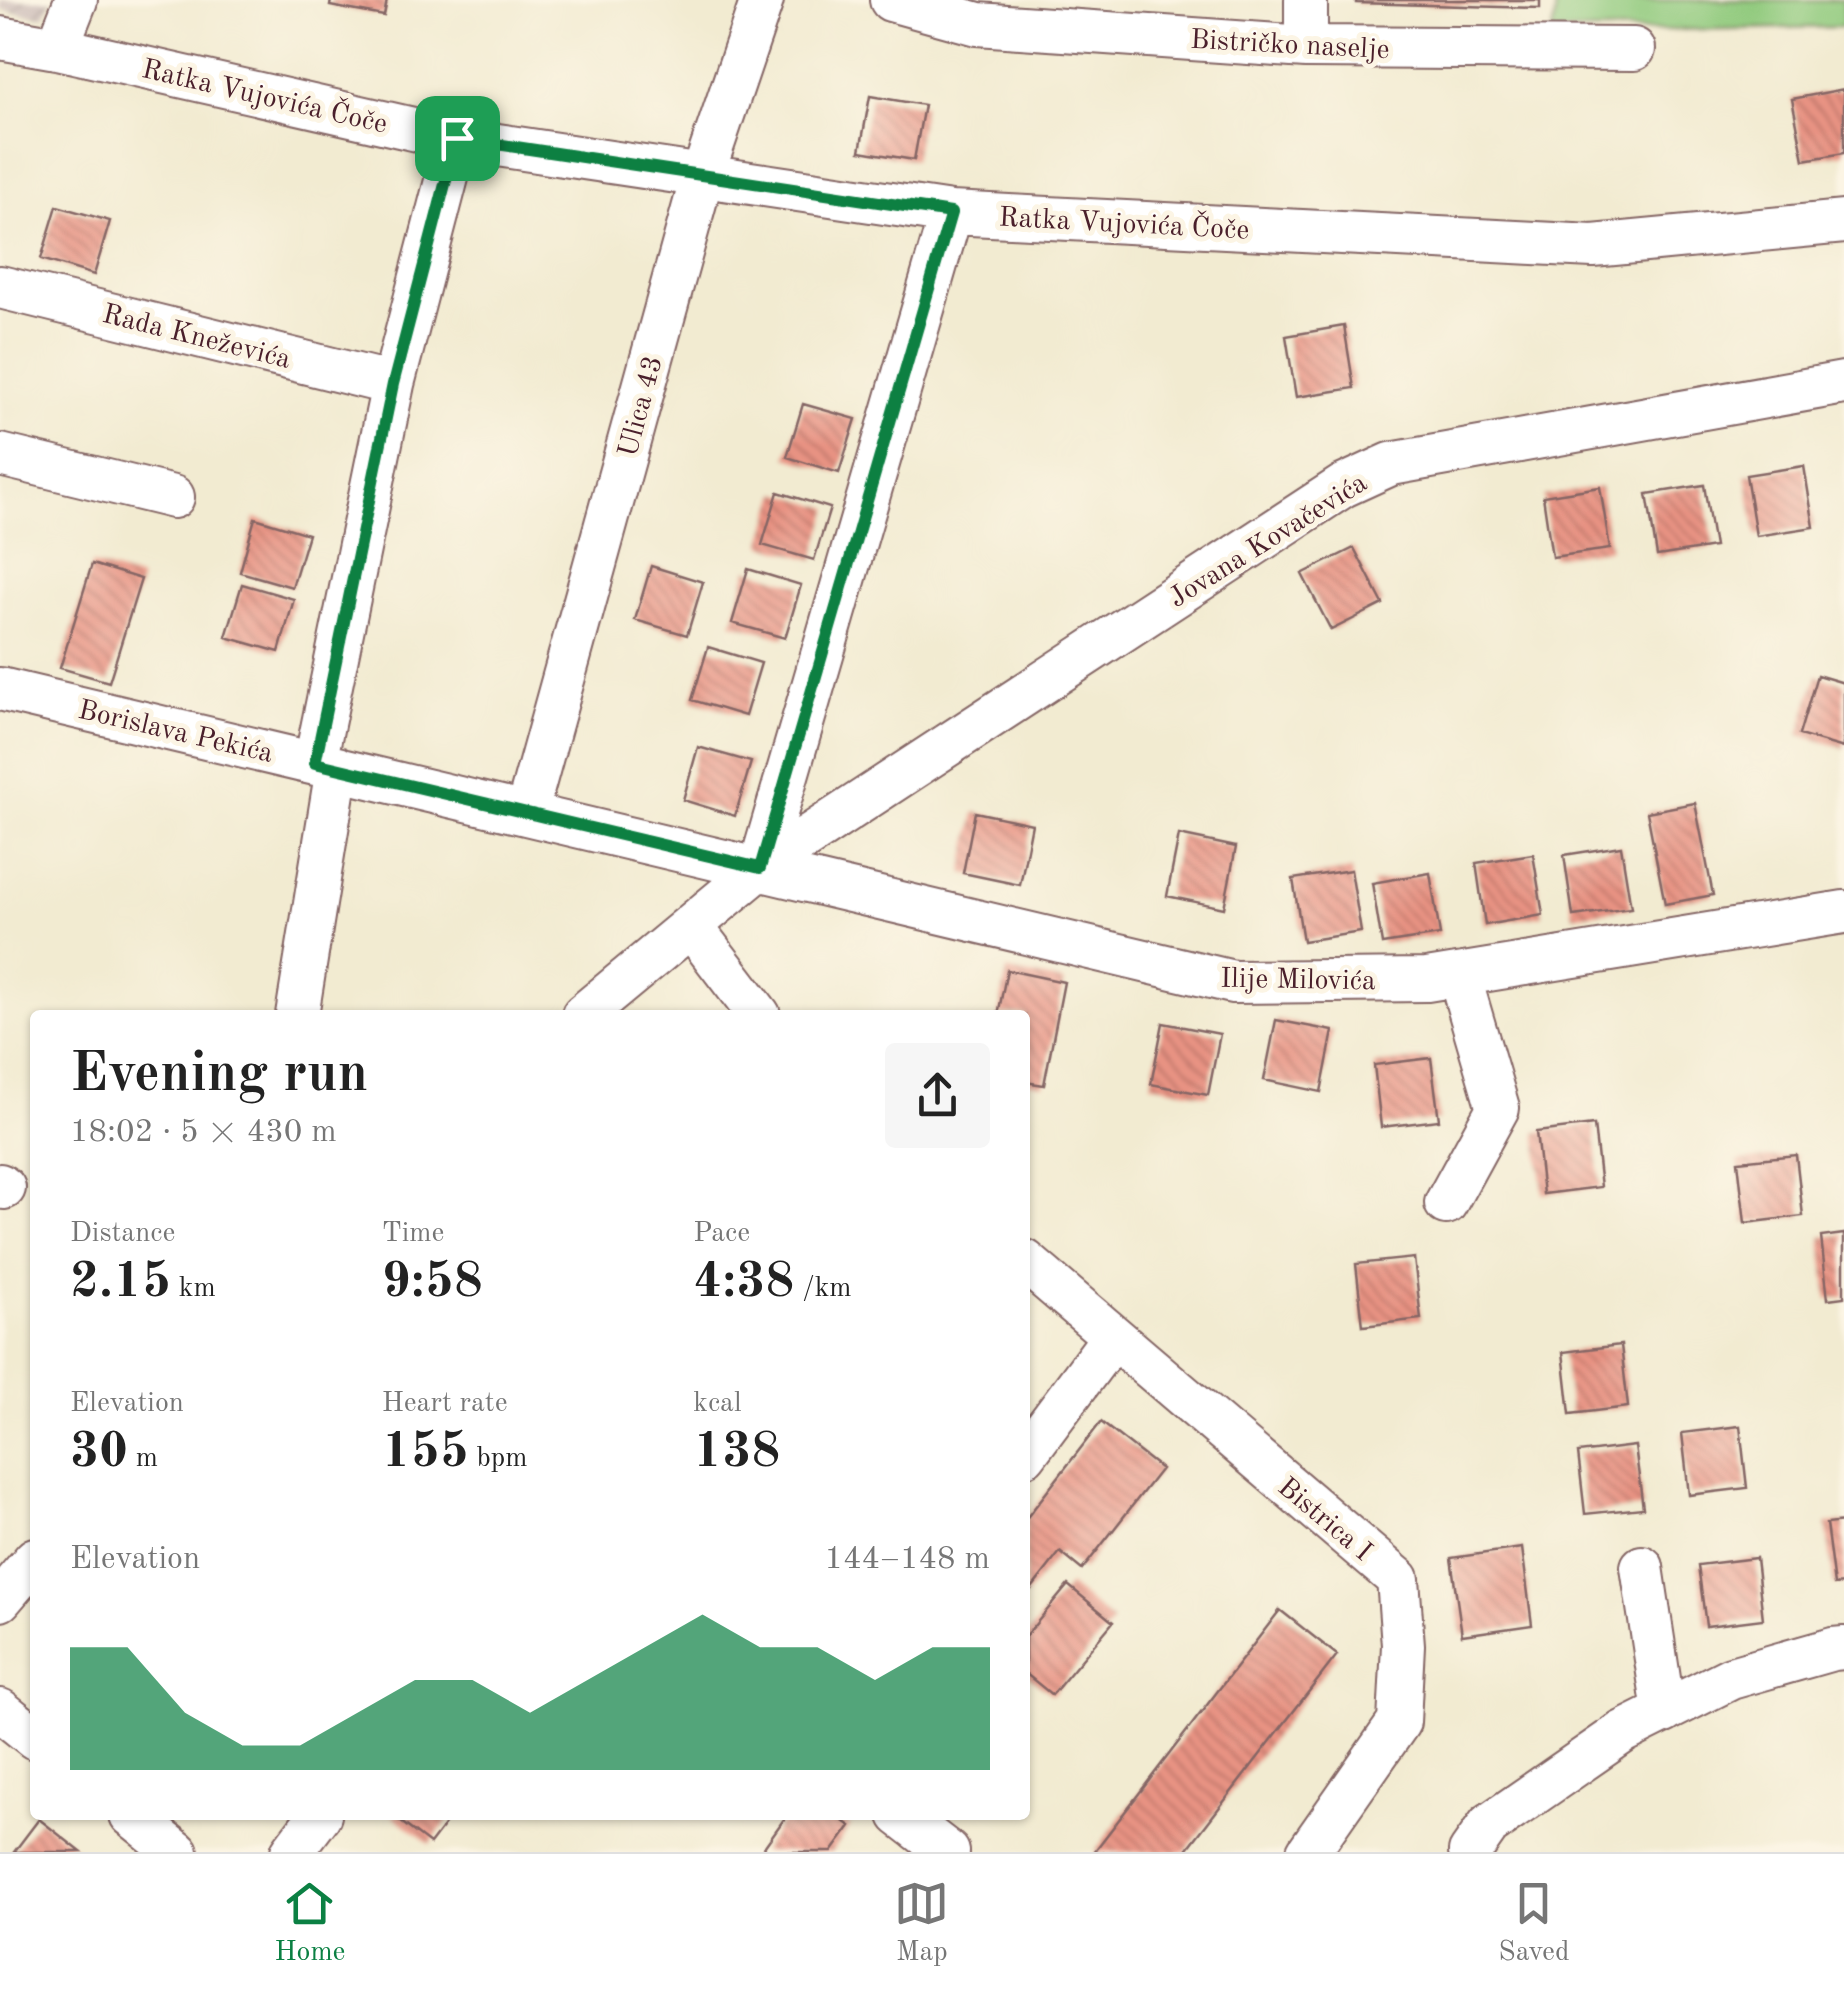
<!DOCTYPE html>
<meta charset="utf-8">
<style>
body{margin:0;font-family:"Old Standard TT",serif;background:#f6f6f6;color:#222;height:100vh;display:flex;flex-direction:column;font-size:38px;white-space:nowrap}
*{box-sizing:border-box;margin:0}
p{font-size:32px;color:#767676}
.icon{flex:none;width:55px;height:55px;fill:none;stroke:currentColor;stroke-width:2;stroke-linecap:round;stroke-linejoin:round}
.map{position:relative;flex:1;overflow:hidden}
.sheet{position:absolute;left:30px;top:1010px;width:1000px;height:810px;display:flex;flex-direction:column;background:#fff;border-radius:10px;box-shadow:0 2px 8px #0004}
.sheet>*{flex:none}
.pin{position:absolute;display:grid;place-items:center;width:85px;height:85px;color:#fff;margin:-42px;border-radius:20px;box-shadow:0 5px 15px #0006}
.round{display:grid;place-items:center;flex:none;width:105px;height:105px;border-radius:10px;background:#f6f6f6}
.summary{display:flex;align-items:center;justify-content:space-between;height:170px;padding:0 40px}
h1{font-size:55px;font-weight:700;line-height:75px}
.stats{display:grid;grid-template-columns:repeat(3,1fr);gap:15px;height:170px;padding:10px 40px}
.stats div{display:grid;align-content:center}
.stats b{font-size:50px;font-weight:700}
.stats small{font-size:28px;font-weight:400}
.stats p{font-size:28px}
.chart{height:280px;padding:20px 40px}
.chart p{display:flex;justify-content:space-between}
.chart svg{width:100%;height:180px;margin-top:10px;fill:#0b8043;opacity:.7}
.tabs{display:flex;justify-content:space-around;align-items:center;height:140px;border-top:2px solid #e0e0e0;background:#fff;font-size:28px;color:#767676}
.tabs a{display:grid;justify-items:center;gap:5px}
.tabs .current{color:#0b8043}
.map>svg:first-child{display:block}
.industrial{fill:url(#industrial-furrows)}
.grass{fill:#91ca7e;stroke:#6e7454;stroke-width:2.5}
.building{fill:url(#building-back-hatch)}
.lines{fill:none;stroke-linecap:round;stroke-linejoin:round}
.minor-casing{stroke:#856665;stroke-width:46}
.minor{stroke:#fff;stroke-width:42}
.route-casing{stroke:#fff;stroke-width:20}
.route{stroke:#0b8043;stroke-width:12}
.labels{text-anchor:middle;stroke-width:10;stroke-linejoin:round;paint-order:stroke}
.street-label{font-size:28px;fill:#4a1f2b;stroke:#fcf5e5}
</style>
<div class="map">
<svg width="1844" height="1852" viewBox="0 0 1844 1852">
<defs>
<pattern id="industrial-furrows" width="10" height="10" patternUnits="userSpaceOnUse" patternTransform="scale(2.5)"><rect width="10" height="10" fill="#cfc0bb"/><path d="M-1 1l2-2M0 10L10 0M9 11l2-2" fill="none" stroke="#b3a5a1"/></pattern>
<pattern id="building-back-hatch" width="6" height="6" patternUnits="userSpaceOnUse" patternTransform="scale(2.5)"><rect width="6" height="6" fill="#e89383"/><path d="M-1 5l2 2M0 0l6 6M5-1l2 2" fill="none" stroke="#be776b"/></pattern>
</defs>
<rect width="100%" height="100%" fill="#fcf5e5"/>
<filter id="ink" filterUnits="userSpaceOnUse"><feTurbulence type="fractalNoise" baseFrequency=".01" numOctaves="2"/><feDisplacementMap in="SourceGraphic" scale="20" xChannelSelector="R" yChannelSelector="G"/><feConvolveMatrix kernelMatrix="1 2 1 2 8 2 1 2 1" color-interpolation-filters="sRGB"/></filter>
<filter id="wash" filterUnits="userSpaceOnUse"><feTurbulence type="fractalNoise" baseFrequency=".0048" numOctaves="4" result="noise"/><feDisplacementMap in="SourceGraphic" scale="40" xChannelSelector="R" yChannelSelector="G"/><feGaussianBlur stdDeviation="2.25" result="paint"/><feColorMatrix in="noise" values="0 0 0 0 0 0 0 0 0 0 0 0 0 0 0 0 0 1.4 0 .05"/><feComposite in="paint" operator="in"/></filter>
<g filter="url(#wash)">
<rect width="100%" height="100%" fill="#f2ebd1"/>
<path class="industrial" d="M 0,0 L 51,0 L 44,17 L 0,10 Z"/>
<path class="grass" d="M 1557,0 L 1844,0 L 1844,27 L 1552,32 Z"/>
<g id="blocks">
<path class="building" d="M 331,0 L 387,0 L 384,16 L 330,6 Z
M 1356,0 L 1540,0 L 1540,8 L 1356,3 Z
M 1844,89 L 1844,153 L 1804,160 L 1792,99 Z
M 870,96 L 924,105 L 914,160 L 860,151 Z
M 57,206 L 110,221 L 94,275 L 41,259 Z
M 1344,326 L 1354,388 L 1296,397 L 1286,336 Z
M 803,404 L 856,419 L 839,473 L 787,457 Z
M 1804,466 L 1814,527 L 1756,536 L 1746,475 Z
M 1704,485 L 1714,547 L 1657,556 L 1647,494 Z
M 1600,487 L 1610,549 L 1552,557 L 1543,496 Z
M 778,492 L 830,508 L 814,560 L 762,545 Z
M 255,518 L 308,534 L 292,587 L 240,572 Z
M 1354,548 L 1383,604 L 1331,630 L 1302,574 Z
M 92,564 L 141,579 L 109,682 L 60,668 Z
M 651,566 L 703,582 L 687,635 L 635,620 Z
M 748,569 L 801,585 L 785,638 L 732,623 Z
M 242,584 L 294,599 L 279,652 L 226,637 Z
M 708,647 L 761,663 L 745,716 L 692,700 Z
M 1817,675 L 1844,683 L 1844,748 L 1799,735 Z
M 698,747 L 751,762 L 735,816 L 683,800 Z
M 1695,803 L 1713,895 L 1665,904 L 1647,812 Z
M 975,812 L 1032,824 L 1020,885 L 963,873 Z
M 1179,835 L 1236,847 L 1224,908 L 1167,896 Z
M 1621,846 L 1631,908 L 1573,916 L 1564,855 Z
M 1533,854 L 1543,915 L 1485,925 L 1476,863 Z
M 1351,870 L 1361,932 L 1303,941 L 1293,879 Z
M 1430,873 L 1440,935 L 1382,944 L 1372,883 Z
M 1007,970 L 1064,982 L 1044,1085 L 1025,1082 L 1025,1015 L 998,1015 Z
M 1276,1020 L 1333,1031 L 1321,1092 L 1264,1080 Z
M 1163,1023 L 1220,1034 L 1208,1095 L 1151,1084 Z
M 1431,1058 L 1439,1120 L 1381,1127 L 1374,1065 Z
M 1594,1125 L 1601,1187 L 1543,1194 L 1536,1132 Z
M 1796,1155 L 1803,1216 L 1745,1223 L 1738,1161 Z
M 1844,1234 L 1844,1297 L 1828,1299 L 1821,1237 Z
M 1414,1258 L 1421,1319 L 1363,1326 L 1356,1264 Z
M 1621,1345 L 1628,1407 L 1570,1414 L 1563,1352 Z
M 1101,1422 L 1161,1469 L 1082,1570 L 1060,1552 L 1025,1597 L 1025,1520 Z
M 1740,1426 L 1747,1488 L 1689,1495 L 1682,1433 Z
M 1635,1446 L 1643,1508 L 1585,1514 L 1578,1453 Z
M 1844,1522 L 1844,1584 L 1834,1585 L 1826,1524 Z
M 1522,1548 L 1532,1625 L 1462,1635 L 1451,1558 Z
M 1756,1558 L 1763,1619 L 1706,1626 L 1698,1565 Z
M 1068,1585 L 1113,1622 L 1052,1695 L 1025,1673 L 1025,1637 Z
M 1280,1610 L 1337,1655 L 1185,1852 L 1094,1852 Z
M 392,1815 L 452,1815 L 430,1844 Z
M 787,1815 L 835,1815 L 851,1826 L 832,1852 L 764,1852 L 762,1850 Z
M 39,1819 L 81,1852 L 14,1852 Z"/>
</g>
</g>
<g filter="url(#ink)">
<use href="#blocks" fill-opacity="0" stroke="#856665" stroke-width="2.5"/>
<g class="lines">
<defs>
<path id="minor" d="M 891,0 L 978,24 L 1306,47 L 1634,49
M 0,38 L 57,48 L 457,139 L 951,213 L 1593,246 L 1844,222
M 1306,47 L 1306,0
M 57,48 L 76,0
M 0,287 L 393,384
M 0,455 L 173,497
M 0,689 L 1233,982 L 1427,980 L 1844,912
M 315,763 L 393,384 L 457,139
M 526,814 L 702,177 L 762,0
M 760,868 L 951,213
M 691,926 L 759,1015
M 297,1015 L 337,768
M 583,1015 L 760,868 L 1343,486 L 1391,464 L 1844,383
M 0,1185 L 4,1188
M 1446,1203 L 1498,1108 L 1459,975
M 1025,1261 L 1398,1579 L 1403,1645 L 1399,1722 L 1308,1852
M 1025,1455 L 1113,1337
M 1642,1567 L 1664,1712
M 0,1600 L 35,1559
M 0,1710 L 35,1738
M 131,1815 L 177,1852
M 900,1815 L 948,1852
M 292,1852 L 320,1815
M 1470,1852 L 1489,1825 L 1623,1732 L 1731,1678 L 1833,1649 L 1844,1648"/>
</defs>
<use href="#minor" class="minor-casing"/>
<use href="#minor" class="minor"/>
</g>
</g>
<g class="lines" filter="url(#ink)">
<defs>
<path id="route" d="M 457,138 L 951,213 L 760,868 L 315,763 L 393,384 Z"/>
</defs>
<use href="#route" class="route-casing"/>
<use href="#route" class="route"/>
</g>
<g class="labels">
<g class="street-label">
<text transform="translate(1290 43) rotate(3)" y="10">Bistričko naselje</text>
<text transform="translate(265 95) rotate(13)" y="10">Ratka Vujovića Čoče</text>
<text transform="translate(1124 222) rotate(3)" y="10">Ratka Vujovića Čoče</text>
<text transform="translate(197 335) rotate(14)" y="10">Rada Kneževića</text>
<text transform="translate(639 406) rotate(-75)" y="10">Ulica 43</text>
<text transform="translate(1267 539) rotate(-32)" y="10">Jovana Kovačevića</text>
<text transform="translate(176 730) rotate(13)" y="10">Borislava Pekića</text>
<text transform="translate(1298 978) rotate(1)" y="10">Ilije Milovića</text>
<text transform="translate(1326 1518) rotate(40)" y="10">Bistrica I</text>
</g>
</g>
</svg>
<div class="pin" style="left:457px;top:138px;background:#1e9e55"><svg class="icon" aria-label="arrive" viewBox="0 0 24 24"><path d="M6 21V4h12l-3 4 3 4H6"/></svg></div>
<section class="sheet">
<div class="summary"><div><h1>Evening run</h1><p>18:02 · 5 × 430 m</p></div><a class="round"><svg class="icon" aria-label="share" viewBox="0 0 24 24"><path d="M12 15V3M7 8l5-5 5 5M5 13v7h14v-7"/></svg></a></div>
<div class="stats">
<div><p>Distance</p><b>2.15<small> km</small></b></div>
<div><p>Time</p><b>9:58</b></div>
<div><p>Pace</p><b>4:38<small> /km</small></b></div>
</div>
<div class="stats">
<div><p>Elevation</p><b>30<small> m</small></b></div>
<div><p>Heart rate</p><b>155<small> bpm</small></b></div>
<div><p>kcal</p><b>138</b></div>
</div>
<div class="chart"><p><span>Elevation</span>144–148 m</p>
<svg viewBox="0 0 160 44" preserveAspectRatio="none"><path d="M0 44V14L10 14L20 30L30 38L40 38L50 30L60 22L70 22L80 30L90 22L100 14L110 6L120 14L130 14L140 22L150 14L160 14V44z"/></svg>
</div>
</section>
</div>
<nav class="tabs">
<a class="current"><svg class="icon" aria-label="home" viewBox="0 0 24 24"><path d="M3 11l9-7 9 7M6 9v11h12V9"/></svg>Home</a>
<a><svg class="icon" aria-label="map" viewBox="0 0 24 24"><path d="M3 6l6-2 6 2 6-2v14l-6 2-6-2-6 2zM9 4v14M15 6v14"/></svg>Map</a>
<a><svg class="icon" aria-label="saved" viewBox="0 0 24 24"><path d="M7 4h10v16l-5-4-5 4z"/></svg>Saved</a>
</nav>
